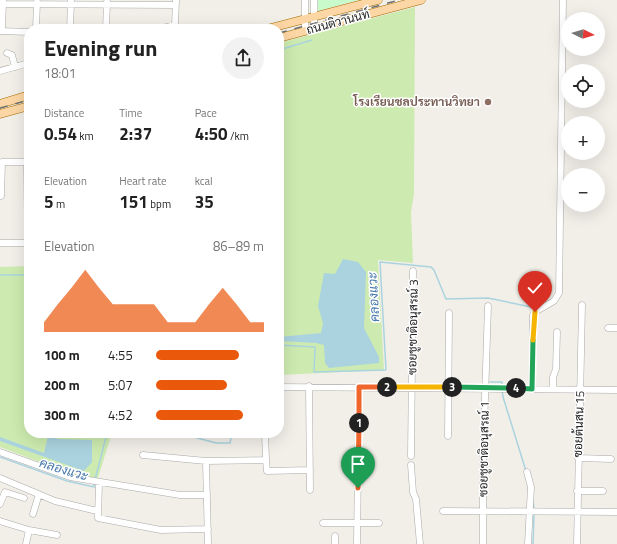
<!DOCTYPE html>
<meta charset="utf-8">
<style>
body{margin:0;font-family:"Titillium Web",Sarabun,sans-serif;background:#f2f2f2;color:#222;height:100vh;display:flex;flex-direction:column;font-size:15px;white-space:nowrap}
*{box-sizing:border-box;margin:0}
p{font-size:13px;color:#767676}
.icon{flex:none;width:22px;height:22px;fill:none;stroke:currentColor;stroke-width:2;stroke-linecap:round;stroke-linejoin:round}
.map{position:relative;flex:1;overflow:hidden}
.sheet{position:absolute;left:24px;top:24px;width:260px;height:414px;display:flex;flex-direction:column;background:#fff;border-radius:16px;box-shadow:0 4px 16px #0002}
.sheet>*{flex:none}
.needle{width:26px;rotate:95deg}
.fabs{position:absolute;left:561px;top:12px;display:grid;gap:8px}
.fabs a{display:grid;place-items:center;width:44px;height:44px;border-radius:50%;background:#fff;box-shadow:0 4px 16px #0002;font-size:20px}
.pin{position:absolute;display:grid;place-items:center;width:34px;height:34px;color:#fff;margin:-41px -17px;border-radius:50% 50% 50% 0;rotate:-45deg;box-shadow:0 0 4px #0007}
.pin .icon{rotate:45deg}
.km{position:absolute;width:20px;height:20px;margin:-10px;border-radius:50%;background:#222;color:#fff;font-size:11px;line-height:20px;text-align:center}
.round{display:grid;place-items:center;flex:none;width:42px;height:42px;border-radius:21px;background:#f2f2f2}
.summary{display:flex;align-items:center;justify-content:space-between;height:68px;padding:0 20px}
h1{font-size:22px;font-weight:700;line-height:30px}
.metrics{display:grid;grid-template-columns:repeat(3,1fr);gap:6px;height:68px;padding:4px 20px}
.metrics div{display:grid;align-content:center}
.metrics b{font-size:17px;font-weight:700}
.metrics small{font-size:11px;font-weight:400}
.metrics p{font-size:11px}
.chart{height:112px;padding:8px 20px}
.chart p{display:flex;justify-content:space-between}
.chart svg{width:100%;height:72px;margin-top:4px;fill:#ea580c;opacity:.7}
ul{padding:0 20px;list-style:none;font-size:13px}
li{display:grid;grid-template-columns:64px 48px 1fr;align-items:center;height:30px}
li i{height:10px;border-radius:5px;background:#ea580c}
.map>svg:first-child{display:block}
.grass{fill:#cdebb0}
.park{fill:#c8facc}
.water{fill:#aad3df}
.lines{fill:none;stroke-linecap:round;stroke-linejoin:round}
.stream{stroke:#aad3df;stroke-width:1.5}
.minor-casing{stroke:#a9a9a9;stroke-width:7}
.major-casing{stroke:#a06b00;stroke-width:9}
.minor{stroke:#fff;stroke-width:6}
.major{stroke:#fcd6a4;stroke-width:8}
.rail{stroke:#707070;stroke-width:1.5;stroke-dasharray:8 8;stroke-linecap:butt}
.split-1-casing{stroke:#fff;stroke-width:8}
.split-2-casing{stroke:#fff;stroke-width:8}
.split-3-casing{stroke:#fff;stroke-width:8}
.split-4-casing{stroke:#fff;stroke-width:8}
.split-5-casing{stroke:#fff;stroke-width:8}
.split-6-casing{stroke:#fff;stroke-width:8}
.split-1{stroke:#f0652b;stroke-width:5}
.split-2{stroke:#f0652b;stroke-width:5}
.split-3{stroke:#f5b400;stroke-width:5}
.split-4{stroke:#22a559;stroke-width:5}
.split-5{stroke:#22a559;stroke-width:5}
.split-6{stroke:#f5b400;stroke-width:5}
.education-dot{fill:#8d6e63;stroke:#fff;stroke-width:1.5}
.labels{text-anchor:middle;stroke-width:3;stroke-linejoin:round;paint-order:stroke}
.street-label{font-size:12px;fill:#222;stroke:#fff}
.education-label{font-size:12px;font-weight:bold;fill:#785e54;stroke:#fff;text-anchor:end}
.water-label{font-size:13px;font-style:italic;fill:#4a7aab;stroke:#fff}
</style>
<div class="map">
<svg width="617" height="544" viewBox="0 0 617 544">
<rect width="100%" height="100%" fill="#f2efe9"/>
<path class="grass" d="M 415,7 L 414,194 L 411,212 L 413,263 L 378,260 L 384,370 L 279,375 L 279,43 Z
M 29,266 L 29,433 L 112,433 L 97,481 L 79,477 L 0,447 L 0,267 Z"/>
<path class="park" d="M 318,0 L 358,0 L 318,11 Z"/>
<path class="water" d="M 343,259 L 358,262 L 366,272 L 364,328 L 379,357 L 379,363 L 329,368 L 325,363 L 324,345 L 316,343 L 279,341 L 279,337 L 321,333 L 323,323 L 318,306 L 324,273 L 335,274 Z
M 44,433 L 93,433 L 56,435 L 57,439 L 92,440 L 92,462 L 84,471 L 0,441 L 0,437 L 44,453 L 48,436 Z"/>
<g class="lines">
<path class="stream" d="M 279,50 L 312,40
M 0,275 L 29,275
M 279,345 L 315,347 L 314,372 L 386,370 L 380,262 L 431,267 L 434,270 L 446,299 L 488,298 L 531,307
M 490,382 L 502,382 L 502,387
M 502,390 L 503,397 L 526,471
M 179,433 L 216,443 L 230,443 L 232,433
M 0,457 L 67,481 L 94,487 L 94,483
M 95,480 L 107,433
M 533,500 L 534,510
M 533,544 L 534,514"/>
<defs>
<path id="minor" d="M 305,0 L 305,30
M 0,4 L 175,5
M 314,28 L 314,0
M 36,29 L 37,2
M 70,29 L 71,1
M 106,29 L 107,2
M 159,29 L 175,25 L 176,0
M 0,31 L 29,32
M 2,31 L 3,1
M 7,53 L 12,55 L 15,67
M 0,71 L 29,63
M 27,162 L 28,260
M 1,196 L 2,162 L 29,162
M 0,243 L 28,243
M 608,328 L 617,328
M 309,386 L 310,490
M 279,387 L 617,390
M 553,388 L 553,377 L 556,369 L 557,332
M 532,389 L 533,315 L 535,312 L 554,301 L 559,293 L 563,0
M 448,436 L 449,313
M 0,452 L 70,477 L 180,495 L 207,495
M 143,455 L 206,461 L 266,460 L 265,433
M 411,456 L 413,271
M 578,458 L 611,459
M 266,460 L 267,471 L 310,470
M 206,461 L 208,544
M 411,465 L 413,492 L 416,499 L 420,544
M 527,472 L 531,487 L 528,544
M 0,478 L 55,501 L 97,511
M 99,483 L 98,518 L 161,530 L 208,529
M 577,491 L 603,491
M 0,504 L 5,492 L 24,498
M 443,511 L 617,512
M 33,514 L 39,494
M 0,521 L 29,530 L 57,535
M 323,523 L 379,523
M 335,536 L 335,544
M 26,544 L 29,530
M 357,544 L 359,387
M 483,544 L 483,459 L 488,306
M 577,544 L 582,305"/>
<path id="major" d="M 267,29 L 378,0
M 279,38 L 421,0
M 0,104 L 29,95
M 0,114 L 29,106"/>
</defs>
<use href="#minor" class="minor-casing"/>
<use href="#major" class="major-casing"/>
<use href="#minor" class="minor"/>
<use href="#major" class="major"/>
<path class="rail" d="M 279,33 L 399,0
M 0,108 L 29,100"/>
</g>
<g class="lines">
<defs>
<path id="split-1" d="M 358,488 L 359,423"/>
<path id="split-2" d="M 359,423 L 359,387 L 387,387"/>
<path id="split-3" d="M 387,387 L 452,387"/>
<path id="split-4" d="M 452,387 L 516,388"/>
<path id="split-5" d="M 516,388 L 532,389 L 533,340"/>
<path id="split-6" d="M 533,340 L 535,312"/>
</defs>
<use href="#split-1" class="split-1-casing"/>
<use href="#split-2" class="split-2-casing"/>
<use href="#split-3" class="split-3-casing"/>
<use href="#split-4" class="split-4-casing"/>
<use href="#split-5" class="split-5-casing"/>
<use href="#split-6" class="split-6-casing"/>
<use href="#split-1" class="split-1"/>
<use href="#split-2" class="split-2"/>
<use href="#split-3" class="split-3"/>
<use href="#split-4" class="split-4"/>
<use href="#split-5" class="split-5"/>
<use href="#split-6" class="split-6"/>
</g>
<circle class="education-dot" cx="488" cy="102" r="4"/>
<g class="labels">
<g class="street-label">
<text transform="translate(338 22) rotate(-15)" y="4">ถนนติวานนท์</text>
<text transform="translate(413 327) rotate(-89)" y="4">ซอยชูชาติอนุสรณ์ 3</text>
<text transform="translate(579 424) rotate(-88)" y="4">ซอยต้นสน 15</text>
<text transform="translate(484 449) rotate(-89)" y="4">ซอยชูชาติอนุสรณ์ 1</text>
</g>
<g class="education-label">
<text x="480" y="106">โรงเรียนชลประทานวิทยา</text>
</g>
<g class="water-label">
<text transform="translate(373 297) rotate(-93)" y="5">คลองแวะ</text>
<text transform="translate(64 469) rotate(17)" y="5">คลองแวะ</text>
</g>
</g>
</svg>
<div class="fabs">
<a><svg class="needle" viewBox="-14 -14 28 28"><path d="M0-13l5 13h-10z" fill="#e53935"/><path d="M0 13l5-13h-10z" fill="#767676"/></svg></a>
<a><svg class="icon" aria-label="locate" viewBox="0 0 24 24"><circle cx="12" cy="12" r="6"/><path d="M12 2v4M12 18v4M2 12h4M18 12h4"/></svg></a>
<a>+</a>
<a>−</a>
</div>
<div class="pin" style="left:358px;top:488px;background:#1e9e55"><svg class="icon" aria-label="arrive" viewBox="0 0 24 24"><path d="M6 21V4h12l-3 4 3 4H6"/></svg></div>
<div class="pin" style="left:535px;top:312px;background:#d93025"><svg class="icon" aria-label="check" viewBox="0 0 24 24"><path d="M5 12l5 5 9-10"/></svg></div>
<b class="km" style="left:359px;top:423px">1</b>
<b class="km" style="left:387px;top:387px">2</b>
<b class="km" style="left:452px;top:387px">3</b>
<b class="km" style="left:516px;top:388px">4</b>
<section class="sheet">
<div class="summary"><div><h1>Evening run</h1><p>18:01</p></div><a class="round"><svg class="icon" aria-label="share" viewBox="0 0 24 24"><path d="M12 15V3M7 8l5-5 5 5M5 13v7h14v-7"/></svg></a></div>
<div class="metrics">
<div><p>Distance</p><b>0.54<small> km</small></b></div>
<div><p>Time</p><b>2:37</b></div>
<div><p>Pace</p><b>4:50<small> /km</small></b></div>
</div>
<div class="metrics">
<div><p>Elevation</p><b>5<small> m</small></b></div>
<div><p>Heart rate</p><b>151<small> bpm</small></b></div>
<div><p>kcal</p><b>35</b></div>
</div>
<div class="chart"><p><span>Elevation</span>86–89 m</p>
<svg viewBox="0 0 160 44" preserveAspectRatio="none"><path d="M0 44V38L10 27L20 17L30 6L40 17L50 27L60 27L70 27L80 27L90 38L100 38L110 38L120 27L130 17L140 27L150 38L160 38V44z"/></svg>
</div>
<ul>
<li><b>100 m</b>4:55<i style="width:77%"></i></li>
<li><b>200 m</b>5:07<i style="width:66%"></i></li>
<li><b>300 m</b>4:52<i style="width:81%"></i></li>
</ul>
</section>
</div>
